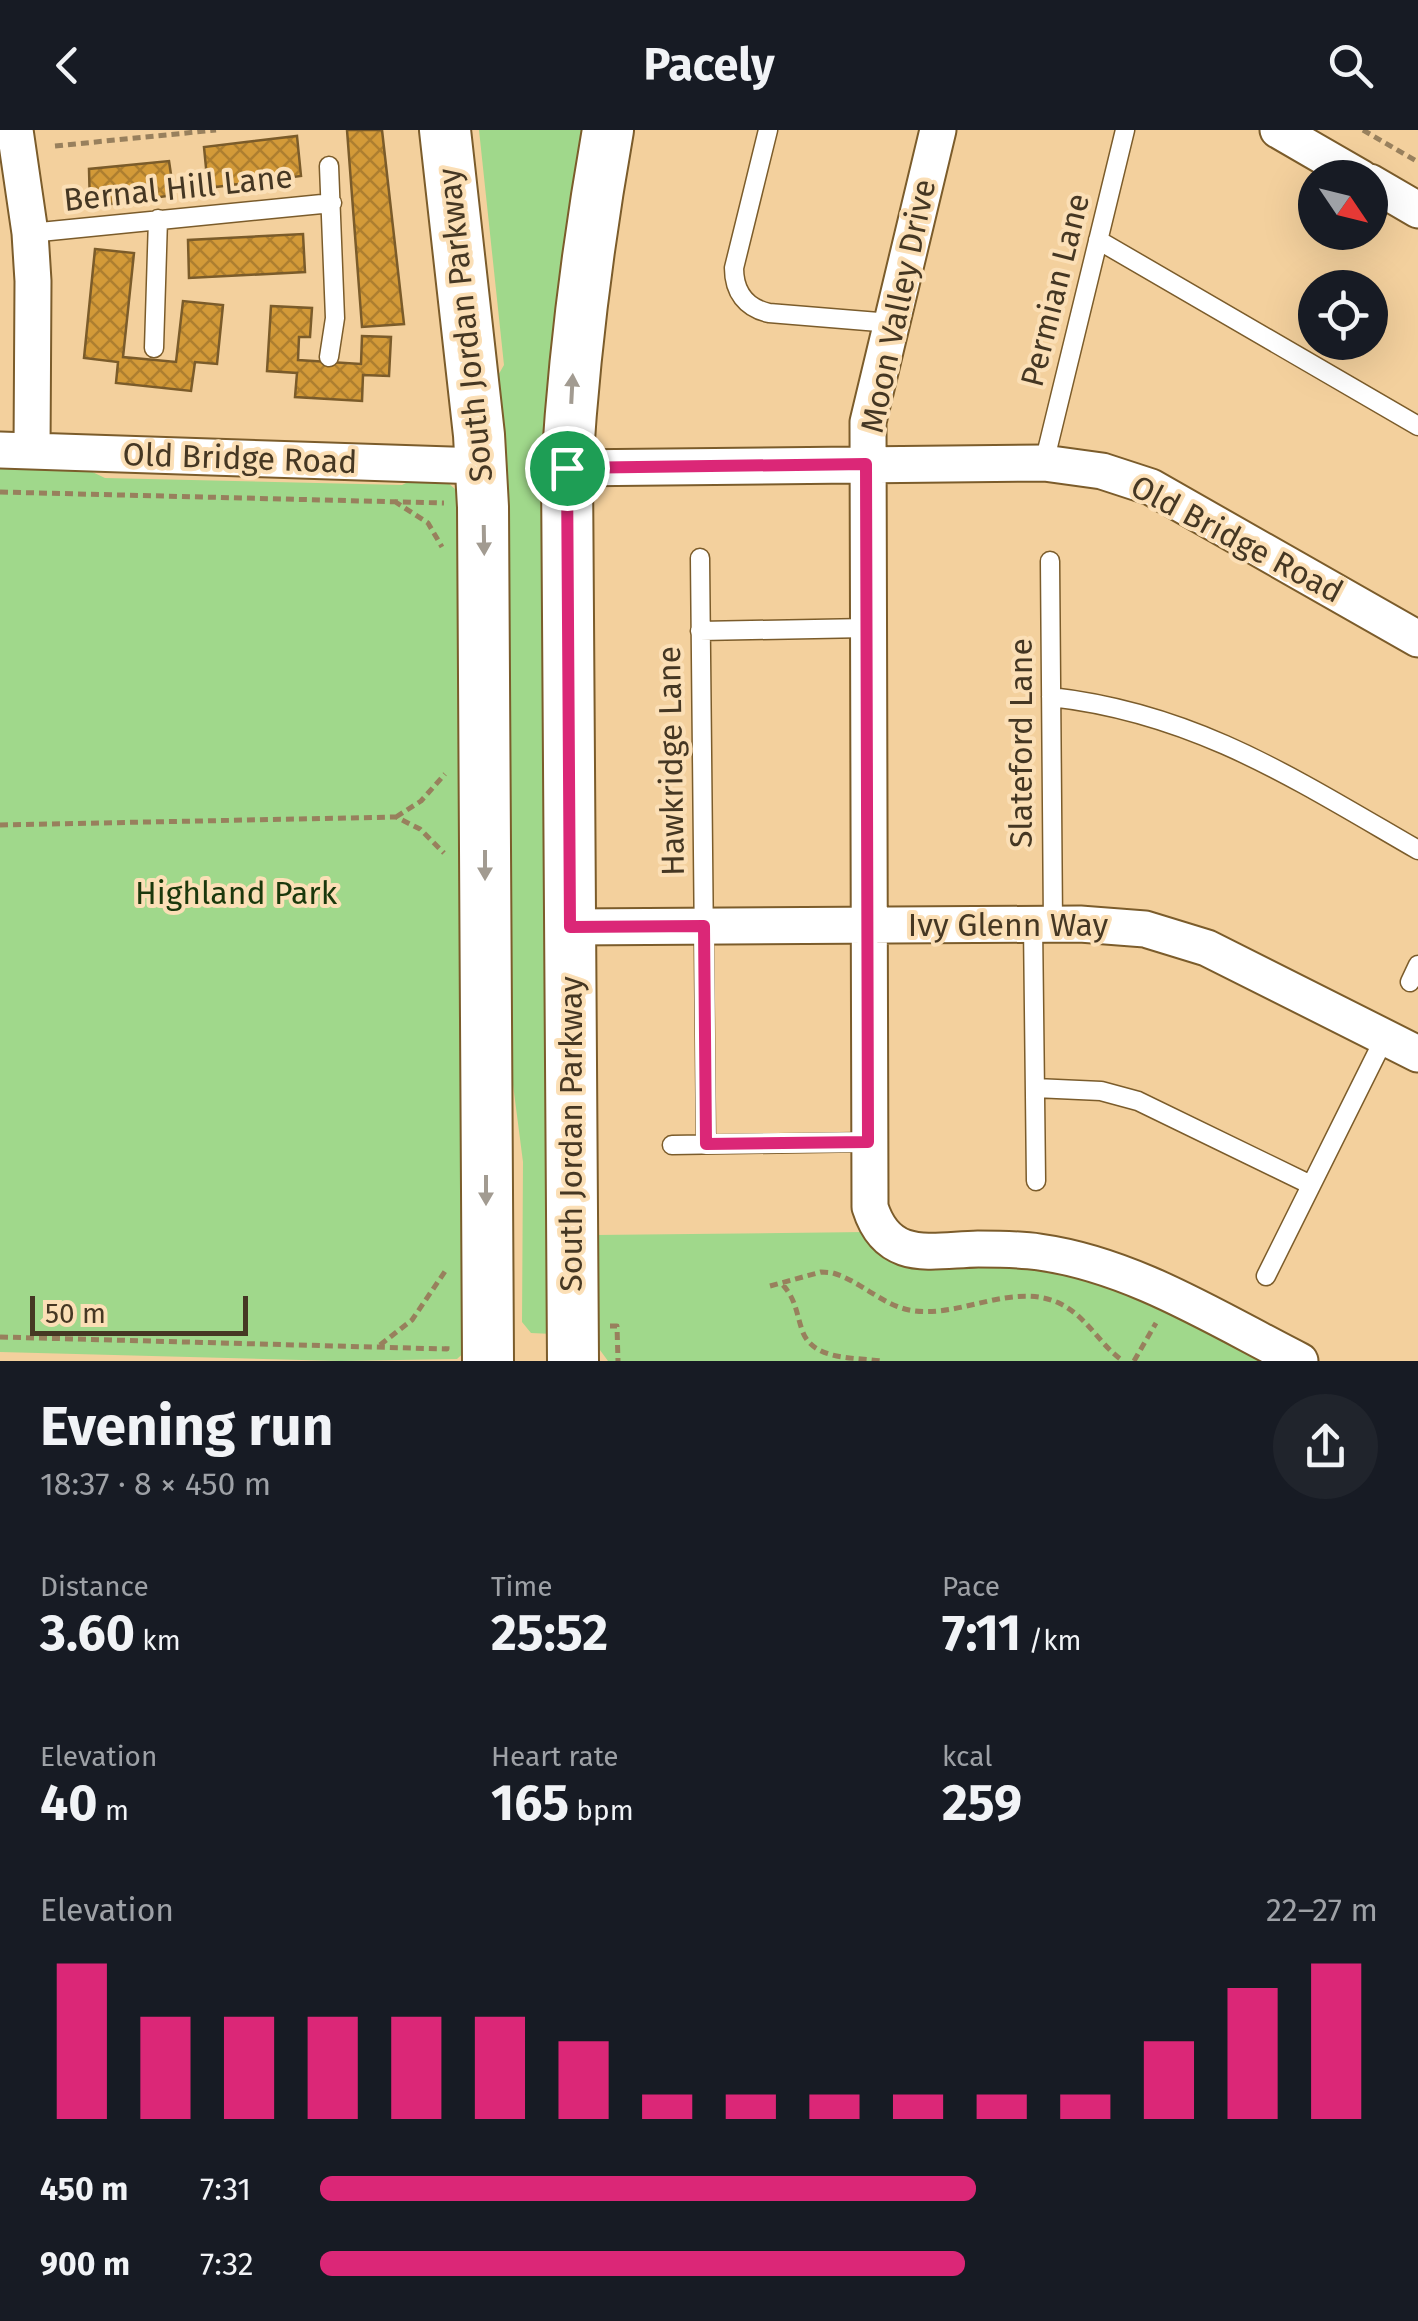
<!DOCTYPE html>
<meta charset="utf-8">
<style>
body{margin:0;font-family:"Fira Sans",sans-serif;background:#20242c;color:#f1f3f6;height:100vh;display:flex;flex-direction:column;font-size:38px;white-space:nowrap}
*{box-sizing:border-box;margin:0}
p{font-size:32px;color:#9ea1a6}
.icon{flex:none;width:55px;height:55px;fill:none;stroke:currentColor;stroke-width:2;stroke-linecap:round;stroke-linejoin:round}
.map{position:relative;height:1231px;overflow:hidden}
.details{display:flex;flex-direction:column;background:#171b24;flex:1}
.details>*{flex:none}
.needle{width:65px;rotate:125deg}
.tools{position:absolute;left:1298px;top:30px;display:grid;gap:20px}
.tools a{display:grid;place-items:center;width:90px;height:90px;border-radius:50%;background:#171b24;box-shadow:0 10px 40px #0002;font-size:50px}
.scale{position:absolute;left:30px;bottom:25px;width:218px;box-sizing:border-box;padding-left:10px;border:5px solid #453723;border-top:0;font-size:28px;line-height:35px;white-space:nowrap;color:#453723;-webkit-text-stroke:8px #fbdfb6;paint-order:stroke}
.pin{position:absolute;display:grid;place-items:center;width:85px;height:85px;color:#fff;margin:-42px;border:5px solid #fff;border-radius:50%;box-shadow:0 2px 10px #0007}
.round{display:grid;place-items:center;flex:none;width:105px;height:105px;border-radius:52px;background:#20242c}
.summary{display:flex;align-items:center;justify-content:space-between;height:170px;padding:0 40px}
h1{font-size:55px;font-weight:700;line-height:75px}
.metrics{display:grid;grid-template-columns:repeat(3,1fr);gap:15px;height:170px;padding:10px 40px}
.metrics div{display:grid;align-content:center}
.metrics b{font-size:50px;font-weight:700}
.metrics small{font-size:28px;font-weight:400}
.metrics p{font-size:28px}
.chart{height:280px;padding:20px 40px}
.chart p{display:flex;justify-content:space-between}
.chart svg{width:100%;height:180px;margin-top:10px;stroke:#db2777;stroke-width:6}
ul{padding:0 40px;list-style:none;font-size:32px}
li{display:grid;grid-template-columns:160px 120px 1fr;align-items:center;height:75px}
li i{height:25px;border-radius:12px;background:#db2777}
header{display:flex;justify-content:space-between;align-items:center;height:130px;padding:0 40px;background:#171b24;font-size:45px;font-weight:700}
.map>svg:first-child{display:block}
.green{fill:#a0d88b}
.building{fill:url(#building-cross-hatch);stroke:#7a5b2a;stroke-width:2.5}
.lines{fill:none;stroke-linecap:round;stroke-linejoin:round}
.lane-casing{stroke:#7b5c2b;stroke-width:21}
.street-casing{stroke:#7b5c2b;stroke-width:39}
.secondary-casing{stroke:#7b5c2b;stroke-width:54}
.path{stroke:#98805d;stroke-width:5;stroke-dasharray:8 5;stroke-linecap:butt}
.lane{stroke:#fff;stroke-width:18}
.street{stroke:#fff;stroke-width:35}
.secondary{stroke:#fff;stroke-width:50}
.oneway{fill:#a29b91}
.route-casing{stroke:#fff;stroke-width:20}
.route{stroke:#db2777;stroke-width:12}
.labels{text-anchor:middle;stroke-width:8;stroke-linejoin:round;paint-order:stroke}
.street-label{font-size:32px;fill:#453723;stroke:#fbdfb6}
.park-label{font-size:32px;fill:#1a380c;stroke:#fbdfb6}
</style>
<header><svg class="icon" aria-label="back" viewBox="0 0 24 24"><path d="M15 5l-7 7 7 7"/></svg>Pacely<svg class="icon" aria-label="search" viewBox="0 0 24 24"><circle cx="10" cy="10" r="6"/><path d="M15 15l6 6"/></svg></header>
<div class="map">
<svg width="1418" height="1231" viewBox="0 0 1418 1231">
<defs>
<pattern id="building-cross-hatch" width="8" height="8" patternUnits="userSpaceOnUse" patternTransform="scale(2.5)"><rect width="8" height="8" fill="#d39a38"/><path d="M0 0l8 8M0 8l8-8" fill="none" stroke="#ad7e2f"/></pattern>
</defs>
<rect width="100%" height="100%" fill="#f3d09d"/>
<path class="green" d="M 479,0 L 596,0 L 553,1204 L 531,1203 L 522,1192 L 523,1032 L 508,916 L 496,249 L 504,235 Z
M 0,337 L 86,339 L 105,348 L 402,355 L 416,348 L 447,352 L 463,366 L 469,1218 L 457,1229 L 340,1231 L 0,1222 Z
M 866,1102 L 1073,1138 L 1281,1231 L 608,1231 L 597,1216 L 595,1105 Z"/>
<path class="building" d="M 347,0 L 382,0 L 404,194 L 362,197 Z
M 297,6 L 301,46 L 208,58 L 204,17 Z
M 169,31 L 174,65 L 90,77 L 89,39 Z
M 303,104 L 305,142 L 189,148 L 188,110 Z
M 95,119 L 134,123 L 123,227 L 176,232 L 183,171 L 223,175 L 217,234 L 195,232 L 191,261 L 116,253 L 118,232 L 84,228 Z
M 271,176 L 312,178 L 310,207 L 299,207 L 298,230 L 361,234 L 362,206 L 391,207 L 389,246 L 363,245 L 362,271 L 295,267 L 297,243 L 267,241 Z"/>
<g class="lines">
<defs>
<path id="lane" d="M 768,0 L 734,138 C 734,162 746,178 769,183 L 891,193
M 329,36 L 335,188 L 329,227
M 30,103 L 332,73
M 1098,110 L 1418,296
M 154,218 L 158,89
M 1044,333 L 1125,0
M 700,428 L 706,1014
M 1050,431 L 1053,794
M 700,501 L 867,498
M 1051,567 C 1195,583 1295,649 1418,720
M 1033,794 L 1036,1051
M 1410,852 L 1418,835
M 1035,958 L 1101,961 L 1138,971 L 1311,1055
M 672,1015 L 869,1012
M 1266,1146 L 1385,907"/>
<path id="street" d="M 15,0 L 30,103 L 33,151 L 32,320
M 938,0 L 868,292 L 870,1077 C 888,1134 931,1120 978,1119 C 998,1119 1019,1119 1039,1122 C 1133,1135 1217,1189 1300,1231
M 1278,0 L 1361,48
M 1370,52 L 1418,80
M 0,320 L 481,336
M 567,338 L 1044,333 L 1102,341 L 1151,357 L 1418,509
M 570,797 L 1080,794 L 1145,799 L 1207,818 L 1418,924"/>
<path id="secondary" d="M 445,0 L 479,305 L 483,377 L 488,1231
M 573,1231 L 567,338 C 574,224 588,113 608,0"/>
</defs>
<use href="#lane" class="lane-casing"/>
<use href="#street" class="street-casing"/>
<use href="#secondary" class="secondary-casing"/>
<path class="path" d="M 1363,0 L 1418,32
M 55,16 L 216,0
M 0,362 L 444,373
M 394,371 L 428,393 L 442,417
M 396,687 L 421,671 L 445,644
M 0,695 L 396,687 L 420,699 L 444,723
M 783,1155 C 796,1170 796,1182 802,1200 C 812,1231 854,1227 881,1231
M 770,1156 L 821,1142 L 833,1143 C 860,1151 881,1174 909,1180 C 958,1190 1013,1150 1061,1174 C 1088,1188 1099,1214 1123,1231
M 610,1196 L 617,1196 L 618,1231
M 0,1207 L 447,1219 L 447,1214
M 380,1215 L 412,1190 L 446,1140
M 1134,1231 L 1156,1193"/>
<use href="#lane" class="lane"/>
<use href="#street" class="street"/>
<use href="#secondary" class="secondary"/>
</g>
<defs><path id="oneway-solid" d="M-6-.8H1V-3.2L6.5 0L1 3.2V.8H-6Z" transform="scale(2.5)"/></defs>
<g class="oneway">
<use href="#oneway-solid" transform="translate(572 259) rotate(-87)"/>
<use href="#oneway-solid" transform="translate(484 410) rotate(89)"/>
<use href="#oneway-solid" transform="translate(485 735) rotate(90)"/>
<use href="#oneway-solid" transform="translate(486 1060) rotate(90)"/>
</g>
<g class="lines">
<defs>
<path id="route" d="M 866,334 L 868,1012 L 706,1014 L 704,796 L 570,797 L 567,338 Z"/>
</defs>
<use href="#route" class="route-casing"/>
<use href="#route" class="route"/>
</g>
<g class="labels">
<g class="street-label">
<text transform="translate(178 58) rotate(-6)" y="11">Bernal Hill Lane</text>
<text transform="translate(1055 160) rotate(-76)" y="11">Permian Lane</text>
<text transform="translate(898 176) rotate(-78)" y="11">Moon Valley Drive</text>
<text transform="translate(465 195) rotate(-96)" y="11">South Jordan Parkway</text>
<text transform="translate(240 328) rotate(2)" y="11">Old Bridge Road</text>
<text transform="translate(1237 409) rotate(28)" y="11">Old Bridge Road</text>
<text transform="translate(1021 613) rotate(-90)" y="11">Slateford Lane</text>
<text transform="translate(671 631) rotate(-91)" y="11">Hawkridge Lane</text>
<text x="1008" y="806">Ivy Glenn Way</text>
<text transform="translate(571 1004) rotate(-90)" y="11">South Jordan Parkway</text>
</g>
<g class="park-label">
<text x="236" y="774">Highland Park</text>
</g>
</g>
</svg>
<div class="tools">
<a><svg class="needle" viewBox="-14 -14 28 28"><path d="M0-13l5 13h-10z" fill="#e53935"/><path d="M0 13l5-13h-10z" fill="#9ea1a6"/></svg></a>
<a><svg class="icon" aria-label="locate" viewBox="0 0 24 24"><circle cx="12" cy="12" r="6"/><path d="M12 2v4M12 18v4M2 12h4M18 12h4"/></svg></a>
</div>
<div class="scale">50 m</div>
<div class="pin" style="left:567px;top:338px;background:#1e9e55"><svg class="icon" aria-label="arrive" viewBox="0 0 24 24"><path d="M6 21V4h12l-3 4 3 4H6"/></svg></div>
</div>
<section class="details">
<div class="summary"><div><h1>Evening run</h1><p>18:37 · 8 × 450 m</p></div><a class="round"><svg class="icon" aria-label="share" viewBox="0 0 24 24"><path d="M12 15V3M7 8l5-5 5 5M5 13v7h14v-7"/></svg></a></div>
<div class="metrics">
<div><p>Distance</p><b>3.60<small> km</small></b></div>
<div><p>Time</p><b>25:52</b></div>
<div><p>Pace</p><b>7:11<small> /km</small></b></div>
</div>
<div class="metrics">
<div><p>Elevation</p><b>40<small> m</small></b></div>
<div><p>Heart rate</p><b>165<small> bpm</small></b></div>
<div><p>kcal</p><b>259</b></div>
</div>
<div class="chart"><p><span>Elevation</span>22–27 m</p>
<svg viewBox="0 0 160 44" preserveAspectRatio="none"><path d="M5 44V6M15 44V19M25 44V19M35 44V19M45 44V19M55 44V19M65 44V25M75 44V38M85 44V38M95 44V38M105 44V38M115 44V38M125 44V38M135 44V25M145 44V12M155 44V6"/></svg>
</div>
<ul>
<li><b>450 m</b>7:31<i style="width:62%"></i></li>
<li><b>900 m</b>7:32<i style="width:61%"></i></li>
</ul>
</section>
